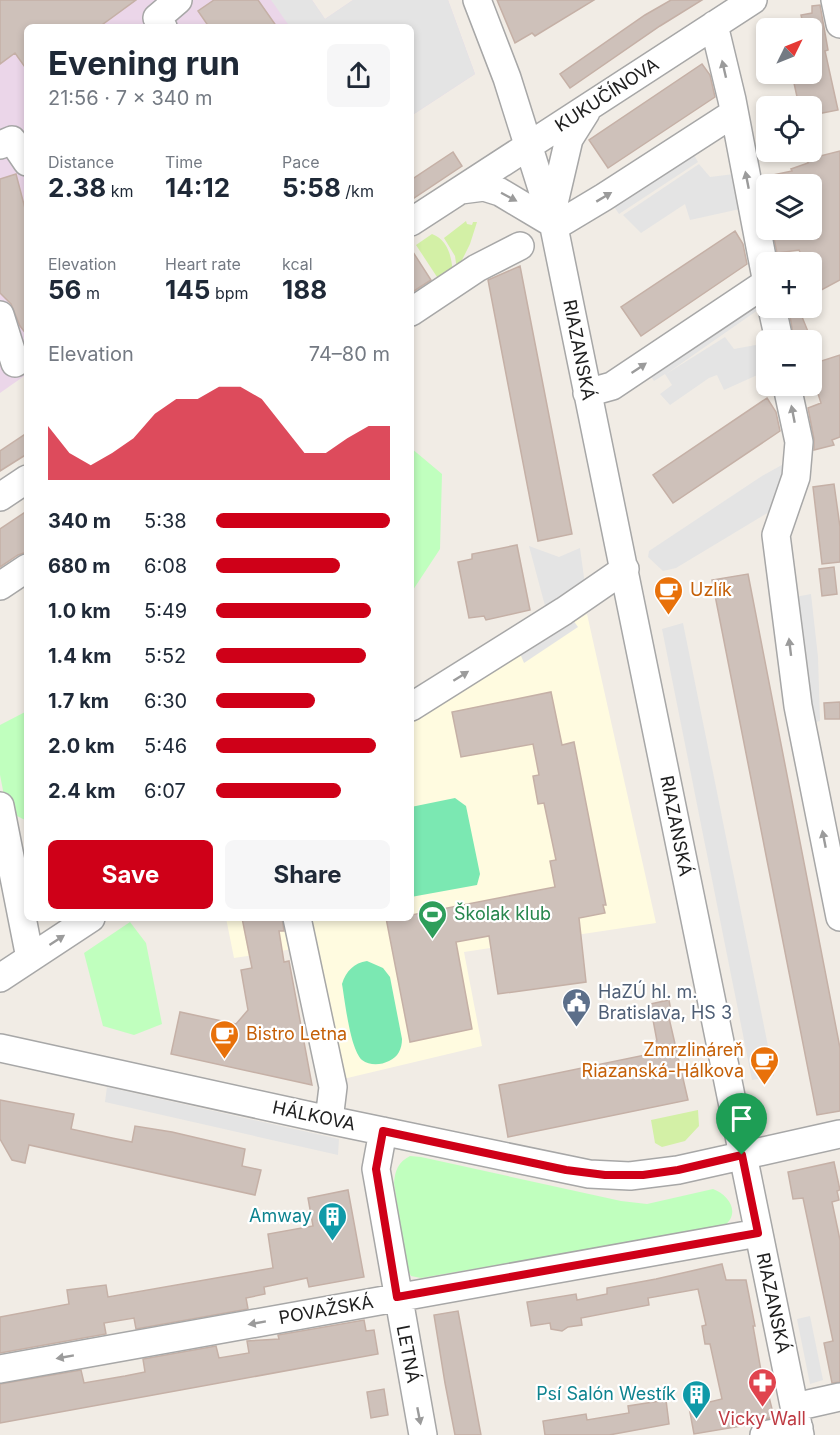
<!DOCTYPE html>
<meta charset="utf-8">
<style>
body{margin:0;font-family:Inter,sans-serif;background:#f6f6f7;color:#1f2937;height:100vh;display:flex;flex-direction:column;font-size:22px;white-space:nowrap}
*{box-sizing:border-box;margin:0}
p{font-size:20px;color:#747a83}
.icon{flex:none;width:33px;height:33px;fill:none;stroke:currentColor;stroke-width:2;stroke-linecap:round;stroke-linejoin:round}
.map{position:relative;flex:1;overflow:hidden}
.sheet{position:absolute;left:24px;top:24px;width:390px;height:897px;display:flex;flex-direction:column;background:#fff;border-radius:9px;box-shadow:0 3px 9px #0003}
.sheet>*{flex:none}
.needle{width:39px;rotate:47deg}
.fabs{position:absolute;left:756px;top:18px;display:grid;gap:12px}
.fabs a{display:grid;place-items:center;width:66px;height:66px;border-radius:9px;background:#fff;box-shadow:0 3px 9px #0003;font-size:30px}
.pin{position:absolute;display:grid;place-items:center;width:51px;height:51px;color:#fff;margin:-62px -26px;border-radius:50% 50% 50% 0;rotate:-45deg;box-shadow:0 0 6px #0007}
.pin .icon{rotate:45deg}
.round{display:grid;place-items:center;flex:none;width:63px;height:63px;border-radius:9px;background:#f6f6f7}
.summary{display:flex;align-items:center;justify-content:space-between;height:102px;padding:0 24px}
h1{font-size:33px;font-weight:700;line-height:45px}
.metrics{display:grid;grid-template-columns:repeat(3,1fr);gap:9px;height:102px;padding:6px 24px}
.metrics div{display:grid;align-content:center}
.metrics b{font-size:26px;font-weight:700}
.metrics small{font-size:16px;font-weight:400}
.metrics p{font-size:16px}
.chart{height:168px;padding:12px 24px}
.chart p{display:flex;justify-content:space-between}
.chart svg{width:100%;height:108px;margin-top:6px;fill:#cf0018;opacity:.7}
.primary-button{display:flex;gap:12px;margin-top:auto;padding:12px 24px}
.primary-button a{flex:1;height:69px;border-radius:9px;background:#cf0018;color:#fff;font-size:24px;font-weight:700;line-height:69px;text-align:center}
.primary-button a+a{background:#f6f6f7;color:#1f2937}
ul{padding:0 24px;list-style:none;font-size:20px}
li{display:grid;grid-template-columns:96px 72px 1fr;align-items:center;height:45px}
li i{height:15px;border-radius:8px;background:#cf0018}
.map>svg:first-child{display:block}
.industrial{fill:#ebd6e9}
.education{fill:#fffbe0}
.grass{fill:#d3f0a6}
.park{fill:#c0ffbe}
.pitch{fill:#7be8b2}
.parking{fill:#e4e4e4}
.building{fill:#cec1ba;stroke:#c5b0a6;stroke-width:1.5}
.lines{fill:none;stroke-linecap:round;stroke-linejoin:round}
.minor-casing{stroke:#a7a7a7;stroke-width:30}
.minor{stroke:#fff;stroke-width:27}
.oneway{fill:#9b9b9b}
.route-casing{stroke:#fff;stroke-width:12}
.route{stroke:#cf0018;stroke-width:8}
.labels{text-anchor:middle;stroke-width:4.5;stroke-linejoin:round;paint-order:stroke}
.street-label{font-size:18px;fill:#202020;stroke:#fff}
.food-label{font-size:18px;fill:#c56008;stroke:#fff;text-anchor:start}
.leisure-label{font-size:18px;fill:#27864d;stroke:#fff;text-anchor:start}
.service-label{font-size:18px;fill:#4e5e75;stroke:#fff;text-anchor:start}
.culture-label{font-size:18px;fill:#0d838f;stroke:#fff;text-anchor:end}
.health-label{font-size:18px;fill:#be3a42;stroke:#fff}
</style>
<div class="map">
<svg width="840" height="1435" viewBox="0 0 840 1435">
<rect width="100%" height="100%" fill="#f1ece5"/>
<path class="industrial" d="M 0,0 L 312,0 L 325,19 L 353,0 L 448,0 L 475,74 L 411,116 L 411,27 L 27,27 L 27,374 L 0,393 Z"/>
<path class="education" d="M 587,614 L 656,923 L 464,952 L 482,1046 L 339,1080 L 313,946 L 234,958 L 226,918 L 411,918 L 411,723 Z"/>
<path class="grass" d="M 466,221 L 467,224 L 472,225 L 473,222 L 477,222 L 470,244 L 457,270 L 455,256 L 444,238 Z
M 432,234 C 450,241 452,260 453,276 L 441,283 L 416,245 Z
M 698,1110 L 699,1126 L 685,1141 L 662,1147 L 655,1143 L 651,1120 Z"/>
<path class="park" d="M 411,448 L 442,474 L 440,549 L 411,593 Z
M 27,711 L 27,821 L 7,811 L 0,775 L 0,725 Z
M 130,922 L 146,943 L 162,1024 L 134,1035 L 103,1026 L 84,953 Z
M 410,1156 L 421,1157 L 621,1201 L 647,1204 L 713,1189 C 729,1195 741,1213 724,1226 L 421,1278 L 411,1276 L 407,1269 L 394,1183 C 395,1171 398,1162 410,1156 Z"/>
<path class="pitch" d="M 455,798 L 466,806 L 480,874 L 477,885 L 411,897 L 411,807 Z
M 367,961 L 383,968 L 390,977 L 402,1039 C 402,1049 398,1057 389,1061 C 381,1065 370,1066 362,1060 C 350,1049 345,1001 342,984 C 346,971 354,963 367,961 Z"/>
<path class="parking" d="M 271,0 L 312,0 L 325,19 L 353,0 L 448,0 L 475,74 L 411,116 L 411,27 L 290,27 Z
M 690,148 L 698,162 L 619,214 L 610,201 Z
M 699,164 L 710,177 L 742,173 L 749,207 L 690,220 L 685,204 L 641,233 L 623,215 Z
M 752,298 L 765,305 L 666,374 L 725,337 L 734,349 L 766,343 L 766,371 L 724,390 L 717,375 L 709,378 L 670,405 L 660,394 L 672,385 L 665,374 L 654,381 L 645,368 Z
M 789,461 L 784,503 L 676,568 L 663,571 L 648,557 L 649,551 L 762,476 Z
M 529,546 L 559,557 L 580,548 L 586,592 L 548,617 Z
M 811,594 L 818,657 L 820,721 L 808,724 L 795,597 Z
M 568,613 L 578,627 L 524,663 L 519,651 Z
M 683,623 L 774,1076 L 752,1080 L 662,629 Z
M 107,1087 L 339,1139 L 338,1155 L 105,1102 Z
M 810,1316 L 823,1380 L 810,1384 L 797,1319 Z"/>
<path class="building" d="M 0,0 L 136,0 L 99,27 L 27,27 L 27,70 L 15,53 L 0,64 Z
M 214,0 L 258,0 L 277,27 L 209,27 L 198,11 Z
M 497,0 L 594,0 L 535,36 L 532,33 L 515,43 Z
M 671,0 L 702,0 L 660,26 L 570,88 L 560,74 L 645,15 Z
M 820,5 L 828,50 L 825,51 L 838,110 L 812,115 L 812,106 L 799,106 L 792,74 L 812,74 L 812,28 L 804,28 L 801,15 L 812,13 L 812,6 Z
M 702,64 L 710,75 L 715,97 L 608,168 L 589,140 Z
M 840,151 L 840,280 L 812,295 L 812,262 L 805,262 L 799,250 L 777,253 L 774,238 L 796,232 L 795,230 L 814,230 L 812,220 L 812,184 L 764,184 L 763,177 L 792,171 L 791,169 L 808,163 L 808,161 L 816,159 L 816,157 Z
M 453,152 L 462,166 L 411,200 L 411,180 Z
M 16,174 L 27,216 L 27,335 L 20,326 L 11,304 L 0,293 L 0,179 Z
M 735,231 L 743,244 L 747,264 L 641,336 L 621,307 Z
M 411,249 L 431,280 L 411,293 Z
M 520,266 L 572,534 L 538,541 L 488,280 Z
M 800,312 L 809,334 L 794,340 L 790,316 Z
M 840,355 L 840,437 L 832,440 L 834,445 L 814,450 L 814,439 L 808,408 L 821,403 L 812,375 L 812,364 Z
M 767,398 L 776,412 L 780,431 L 673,503 L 653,475 Z
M 27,433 L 27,454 L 0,471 L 0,451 Z
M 834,484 L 840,527 L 840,562 L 822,564 L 813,487 Z
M 27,511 L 27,552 L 18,555 L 0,567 L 0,529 Z
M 517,545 L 530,610 L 486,620 L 484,616 L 469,618 L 458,562 L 472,559 L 472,554 Z
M 834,567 L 837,594 L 822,596 L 819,569 Z
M 748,574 L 840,1048 L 840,1111 L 817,1115 L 712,580 Z
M 551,692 L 562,745 L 574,742 L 606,905 L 603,905 L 605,913 L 579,918 L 586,982 L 498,994 L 489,936 L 456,942 L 472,1029 L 410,1042 L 386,918 L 411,918 L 411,915 L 555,887 L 550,861 L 556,860 L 544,803 L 538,804 L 533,776 L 539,775 L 533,744 L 461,757 L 452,712 Z
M 840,702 L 840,719 L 825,719 L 824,703 Z
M 242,918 L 282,918 L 284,931 L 279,931 L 284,962 L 289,961 L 312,1085 L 171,1054 L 180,1012 L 236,1024 L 248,1010 L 241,970 L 252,968 Z
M 669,1000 L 672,1017 L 669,1018 L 688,1100 L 508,1137 L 499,1085 L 655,1053 L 653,1042 L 657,1041 L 650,1004 Z
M 0,1100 L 74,1114 L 71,1129 L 112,1138 L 132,1142 L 135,1126 L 172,1132 L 245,1149 L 242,1166 L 261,1170 L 255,1195 L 29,1145 L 25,1163 L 12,1160 L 0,1139 Z
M 834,1162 L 840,1190 L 837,1191 L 839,1200 L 832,1202 L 840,1240 L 840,1382 L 832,1383 L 824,1343 L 833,1341 L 803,1198 L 793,1199 L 788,1172 Z
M 348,1190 L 364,1277 L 309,1287 L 307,1278 L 264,1287 L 265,1294 L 246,1298 L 248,1309 L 136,1329 L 134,1318 L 104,1323 L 106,1334 L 0,1353 L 0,1317 L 69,1304 L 67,1290 L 106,1285 L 108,1297 L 273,1268 L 268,1234 L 313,1226 L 308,1198 Z
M 722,1264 L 726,1280 L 746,1280 L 755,1326 L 753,1326 L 763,1382 L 765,1381 L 774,1417 L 761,1420 L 753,1424 L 694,1434 L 689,1407 L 722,1399 L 710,1344 L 705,1344 L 702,1326 L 706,1325 L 698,1289 L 648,1298 L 649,1305 L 581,1318 L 582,1325 L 568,1327 L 562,1331 L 551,1329 L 550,1323 L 531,1326 L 527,1302 L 576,1294 L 577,1300 L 607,1294 L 607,1288 L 656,1279 Z
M 458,1311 L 466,1354 L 481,1435 L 455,1435 L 445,1383 L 434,1315 Z
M 364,1320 L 366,1331 L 374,1330 L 378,1354 L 0,1423 L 0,1384 L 81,1370 L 84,1383 L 125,1376 L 145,1372 L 143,1359 L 216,1346 L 219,1358 L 249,1353 L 247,1341 L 279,1339 L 278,1335 Z
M 384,1389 L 388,1415 L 371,1418 L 367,1392 Z
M 666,1400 L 669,1424 L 609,1435 L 545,1435 L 543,1421 L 586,1414 L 587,1420 L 629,1413 L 628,1406 Z"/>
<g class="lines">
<defs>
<path id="minor" d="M 477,0 L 507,78 L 554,227 L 800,1435
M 835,0 L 840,24
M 714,25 L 732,100 L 766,278
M 163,27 L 157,18 L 178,0
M 0,145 L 12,140 L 27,162
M 461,190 L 484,187 L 500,192 L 552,223
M 551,216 L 569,139 L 586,112
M 411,222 L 753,0
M 554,227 L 604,197 L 734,113
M 772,308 L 779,340
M 411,312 L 477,268 L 520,246
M 0,315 L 15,363
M 787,386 L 799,442 L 796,477 L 776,535 L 798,706 L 840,917
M 587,393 L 612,386 L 766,283
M 0,497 L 27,479
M 0,586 L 27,568
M 411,707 L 564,611 L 625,569
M 0,806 L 30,958
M 297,918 L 333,1087 L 329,1120
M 0,978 L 91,918
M 0,1048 L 329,1120 L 589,1174 L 630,1176 L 678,1170 L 840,1134
M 383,1131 L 376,1169 L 423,1435
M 0,1369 L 758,1233
M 795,1407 L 840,1397
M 764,1435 L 799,1428"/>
</defs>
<use href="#minor" class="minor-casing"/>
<use href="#minor" class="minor"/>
</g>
<defs><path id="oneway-solid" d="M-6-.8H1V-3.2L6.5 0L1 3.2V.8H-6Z" transform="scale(1.5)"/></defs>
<g class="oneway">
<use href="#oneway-solid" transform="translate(724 69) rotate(-103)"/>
<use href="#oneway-solid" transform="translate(747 180) rotate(-101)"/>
<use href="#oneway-solid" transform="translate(509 197) rotate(28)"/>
<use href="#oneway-solid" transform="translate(604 197) rotate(-31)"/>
<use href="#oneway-solid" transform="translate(639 368) rotate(-34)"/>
<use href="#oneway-solid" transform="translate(793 414) rotate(-101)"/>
<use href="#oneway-solid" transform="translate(790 647) rotate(-97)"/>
<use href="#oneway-solid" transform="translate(461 676) rotate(-32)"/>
<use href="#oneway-solid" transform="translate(824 839) rotate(-101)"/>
<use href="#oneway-solid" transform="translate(57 940) rotate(-33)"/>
<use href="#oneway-solid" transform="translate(257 1323) rotate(170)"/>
<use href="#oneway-solid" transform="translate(65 1357) rotate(170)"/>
<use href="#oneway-solid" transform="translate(419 1416) rotate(79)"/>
</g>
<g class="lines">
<defs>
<path id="route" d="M 383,1131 L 566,1170 L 605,1175 L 643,1175 L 678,1170 L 742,1155 L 758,1233 L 397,1297 L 376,1169 Z"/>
</defs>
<use href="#route" class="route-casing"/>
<use href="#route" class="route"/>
</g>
<defs>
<symbol id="cafe-pin" viewBox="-11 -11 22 30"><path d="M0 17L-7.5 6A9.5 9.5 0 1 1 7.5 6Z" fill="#e8710a" stroke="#fff"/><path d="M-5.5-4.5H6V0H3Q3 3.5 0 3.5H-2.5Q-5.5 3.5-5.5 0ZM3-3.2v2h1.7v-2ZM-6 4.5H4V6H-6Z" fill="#fff"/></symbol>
<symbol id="stadium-pin" viewBox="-11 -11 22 30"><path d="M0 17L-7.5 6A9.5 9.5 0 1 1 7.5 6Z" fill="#2e9e5b" stroke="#fff"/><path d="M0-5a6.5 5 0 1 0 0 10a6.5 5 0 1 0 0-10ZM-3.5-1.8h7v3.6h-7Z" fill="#fff"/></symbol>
<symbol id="civic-pin" viewBox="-11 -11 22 30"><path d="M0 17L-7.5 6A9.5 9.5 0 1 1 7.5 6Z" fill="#5c6f8a" stroke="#fff"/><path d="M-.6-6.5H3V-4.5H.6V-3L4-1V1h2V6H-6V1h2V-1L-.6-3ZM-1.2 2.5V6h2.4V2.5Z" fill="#fff"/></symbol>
<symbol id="building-pin" viewBox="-11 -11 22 30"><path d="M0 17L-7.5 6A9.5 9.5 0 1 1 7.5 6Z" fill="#0f9aa8" stroke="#fff"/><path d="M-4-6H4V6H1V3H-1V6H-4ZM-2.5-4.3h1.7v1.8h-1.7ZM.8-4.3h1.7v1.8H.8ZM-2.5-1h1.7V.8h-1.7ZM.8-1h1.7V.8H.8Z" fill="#fff"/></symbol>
<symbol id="pharmacy-pin" viewBox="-11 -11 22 30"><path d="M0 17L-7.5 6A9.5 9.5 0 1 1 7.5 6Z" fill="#e0444e" stroke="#fff"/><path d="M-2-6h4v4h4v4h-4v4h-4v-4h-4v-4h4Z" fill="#fff"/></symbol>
</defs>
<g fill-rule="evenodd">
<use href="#cafe-pin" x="652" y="574" width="33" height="45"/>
<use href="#stadium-pin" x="416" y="898" width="33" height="45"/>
<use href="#civic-pin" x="560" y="986" width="33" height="45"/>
<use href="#cafe-pin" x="208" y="1018" width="33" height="45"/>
<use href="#cafe-pin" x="748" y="1044" width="33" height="45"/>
<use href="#building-pin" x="316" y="1200" width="33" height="45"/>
<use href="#pharmacy-pin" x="746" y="1366" width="33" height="45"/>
<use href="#building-pin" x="680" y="1378" width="33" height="45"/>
</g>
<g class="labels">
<g class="street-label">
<text transform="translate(607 95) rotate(-33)" y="6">KUKUČÍNOVA</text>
<text transform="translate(579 350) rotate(79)" y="6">RIAZANSKÁ</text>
<text transform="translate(676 826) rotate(79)" y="6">RIAZANSKÁ</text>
<text transform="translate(314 1116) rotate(12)" y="6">HÁLKOVA</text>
<text transform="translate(773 1303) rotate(78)" y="6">RIAZANSKÁ</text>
<text transform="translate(326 1310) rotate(-10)" y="6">POVAŽSKÁ</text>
<text transform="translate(408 1354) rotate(79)" y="6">LETNÁ</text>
</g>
<g class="food-label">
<text x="690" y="596">Uzlík</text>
<text x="246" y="1040">Bistro Letna</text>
<text x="744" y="1056" text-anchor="end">Zmrzlináreň<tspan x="744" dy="21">Riazanská-Hálkova</tspan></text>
</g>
<g class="leisure-label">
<text x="454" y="920">Školak klub</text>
</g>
<g class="service-label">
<text x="598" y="998">HaZÚ hl. m.<tspan x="598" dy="21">Bratislava, HS 3</tspan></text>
</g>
<g class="culture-label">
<text x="312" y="1222">Amway</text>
<text x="676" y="1400">Psí Salón Westík</text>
</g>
<g class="health-label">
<text x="762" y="1425">Vicky Wall</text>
</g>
</g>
</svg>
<div class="fabs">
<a><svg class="needle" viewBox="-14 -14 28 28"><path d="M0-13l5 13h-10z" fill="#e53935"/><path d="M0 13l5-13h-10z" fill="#747a83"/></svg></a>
<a><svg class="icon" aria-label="locate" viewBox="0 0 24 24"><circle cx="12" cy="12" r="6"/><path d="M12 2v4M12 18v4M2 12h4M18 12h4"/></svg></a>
<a><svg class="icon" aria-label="layers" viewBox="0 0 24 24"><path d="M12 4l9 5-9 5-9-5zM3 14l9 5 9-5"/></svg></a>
<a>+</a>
<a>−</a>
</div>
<div class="pin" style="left:742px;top:1155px;background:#1e9e55"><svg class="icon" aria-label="arrive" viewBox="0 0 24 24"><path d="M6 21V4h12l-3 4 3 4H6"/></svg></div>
<section class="sheet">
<div class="summary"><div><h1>Evening run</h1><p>21:56 · 7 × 340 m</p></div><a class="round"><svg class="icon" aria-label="share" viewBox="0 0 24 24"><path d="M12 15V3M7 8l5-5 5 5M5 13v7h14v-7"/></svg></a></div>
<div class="metrics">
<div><p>Distance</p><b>2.38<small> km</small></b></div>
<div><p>Time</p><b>14:12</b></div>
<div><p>Pace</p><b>5:58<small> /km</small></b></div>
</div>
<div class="metrics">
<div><p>Elevation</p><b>56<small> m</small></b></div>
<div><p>Heart rate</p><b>145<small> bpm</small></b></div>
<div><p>kcal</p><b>188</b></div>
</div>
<div class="chart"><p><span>Elevation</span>74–80 m</p>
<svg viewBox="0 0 160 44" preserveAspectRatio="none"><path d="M0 44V22L10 33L20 38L30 33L40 27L50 17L60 11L70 11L80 6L90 6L100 11L110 22L120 33L130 33L140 27L150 22L160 22V44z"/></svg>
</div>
<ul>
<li><b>340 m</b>5:38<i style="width:100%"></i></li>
<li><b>680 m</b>6:08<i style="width:71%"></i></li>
<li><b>1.0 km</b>5:49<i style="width:89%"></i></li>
<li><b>1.4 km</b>5:52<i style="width:86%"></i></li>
<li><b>1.7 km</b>6:30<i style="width:57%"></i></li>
<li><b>2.0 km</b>5:46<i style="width:92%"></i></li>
<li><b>2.4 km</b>6:07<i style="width:72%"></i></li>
</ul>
<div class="primary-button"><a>Save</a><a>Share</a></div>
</section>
</div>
